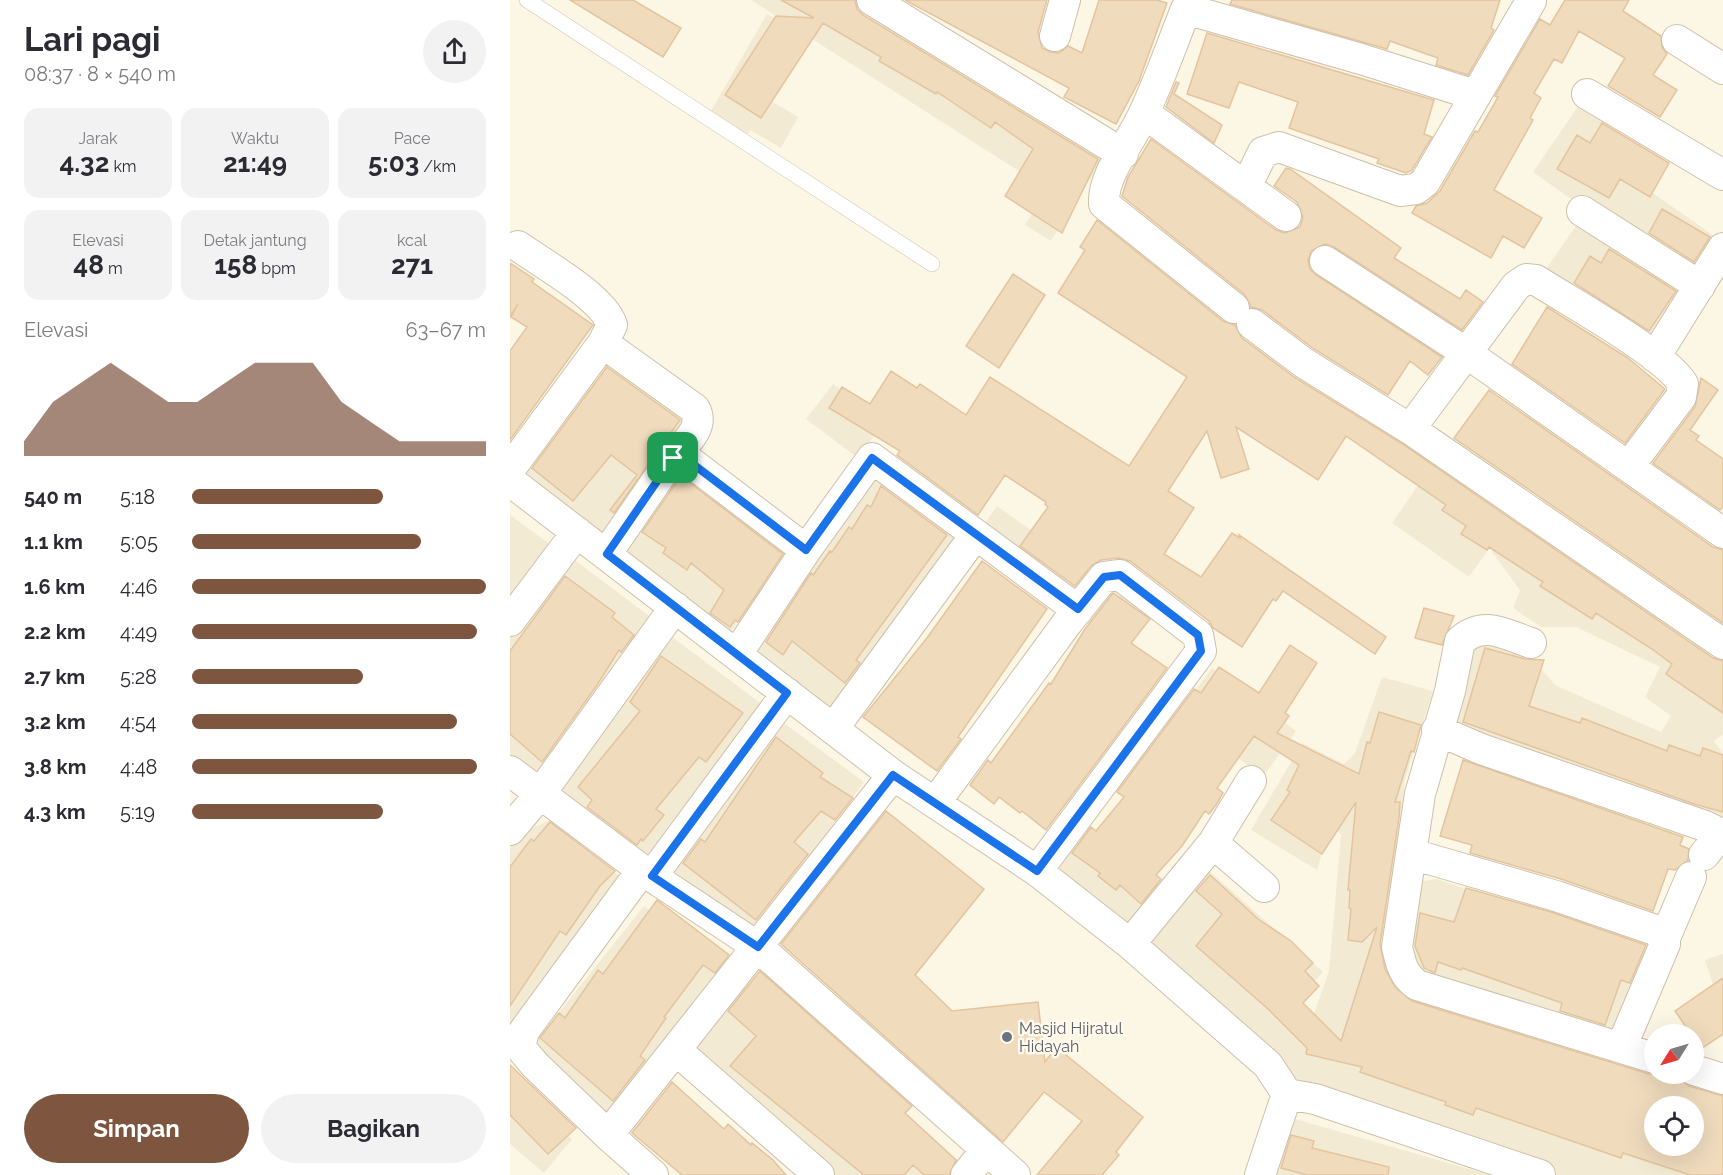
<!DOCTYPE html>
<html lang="id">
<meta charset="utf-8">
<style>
body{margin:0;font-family:Raleway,sans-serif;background:#f2f2f3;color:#2b2b33;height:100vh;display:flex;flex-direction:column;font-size:22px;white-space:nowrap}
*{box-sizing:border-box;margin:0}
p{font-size:20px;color:#7c7c81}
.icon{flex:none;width:33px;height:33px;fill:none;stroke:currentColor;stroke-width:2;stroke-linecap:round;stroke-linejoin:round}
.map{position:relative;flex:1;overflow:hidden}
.sheet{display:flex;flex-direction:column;background:#fff;width:510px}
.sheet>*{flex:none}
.needle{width:39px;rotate:233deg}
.fabs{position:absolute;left:1134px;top:1024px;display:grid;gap:12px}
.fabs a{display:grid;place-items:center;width:60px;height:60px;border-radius:50%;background:#fff;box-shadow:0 6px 24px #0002;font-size:30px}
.pin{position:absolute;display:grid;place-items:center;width:51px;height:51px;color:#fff;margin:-26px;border-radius:12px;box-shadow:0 3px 9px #0006}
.round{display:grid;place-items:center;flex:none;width:63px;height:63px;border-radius:32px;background:#f2f2f3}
.summary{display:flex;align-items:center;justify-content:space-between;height:102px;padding:0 24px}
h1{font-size:33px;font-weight:700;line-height:45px}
.stats{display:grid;grid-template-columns:repeat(3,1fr);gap:9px;height:102px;padding:6px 24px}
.stats div{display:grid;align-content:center;border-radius:15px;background:#f2f2f3;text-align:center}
.stats b{font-size:26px;font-weight:700}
.stats small{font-size:16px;font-weight:400}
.stats p{font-size:16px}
.chart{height:168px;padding:12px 24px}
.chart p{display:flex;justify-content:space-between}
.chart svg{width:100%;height:108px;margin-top:6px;fill:#7e553f;opacity:.7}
.action{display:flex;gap:12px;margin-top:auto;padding:12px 24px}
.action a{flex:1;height:69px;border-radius:36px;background:#7e553f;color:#fff;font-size:24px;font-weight:700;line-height:69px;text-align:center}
.action a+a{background:#f2f2f3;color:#2b2b33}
ul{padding:0 24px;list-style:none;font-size:20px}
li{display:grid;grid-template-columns:96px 72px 1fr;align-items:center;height:45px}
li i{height:15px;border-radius:8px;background:#7e553f}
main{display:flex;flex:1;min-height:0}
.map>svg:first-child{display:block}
.residential{fill:#f3ead3;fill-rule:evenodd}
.building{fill:#f0dbbd;stroke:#e3c49e;stroke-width:1.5;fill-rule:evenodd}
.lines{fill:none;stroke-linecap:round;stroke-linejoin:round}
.service-casing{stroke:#cdc0ab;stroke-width:16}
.minor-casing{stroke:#cdc0ab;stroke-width:32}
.service{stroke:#fff;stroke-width:15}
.minor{stroke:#fff;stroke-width:30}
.route-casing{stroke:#fff;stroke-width:12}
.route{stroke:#1a73e8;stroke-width:8}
.worship-dot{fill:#6b7280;stroke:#fffaeb;stroke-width:2}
.labels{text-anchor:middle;stroke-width:5;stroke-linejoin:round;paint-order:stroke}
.worship-label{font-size:16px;fill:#5b616d;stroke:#fffaeb;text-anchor:start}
</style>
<main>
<section class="sheet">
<div class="summary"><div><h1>Lari pagi</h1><p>08:37 · 8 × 540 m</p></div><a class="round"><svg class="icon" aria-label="share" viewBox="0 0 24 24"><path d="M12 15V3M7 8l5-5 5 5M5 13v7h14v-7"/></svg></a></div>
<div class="stats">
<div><p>Jarak</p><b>4.32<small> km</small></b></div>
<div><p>Waktu</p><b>21:49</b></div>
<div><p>Pace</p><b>5:03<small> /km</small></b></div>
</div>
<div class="stats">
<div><p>Elevasi</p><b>48<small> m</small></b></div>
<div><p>Detak jantung</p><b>158<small> bpm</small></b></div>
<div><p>kcal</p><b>271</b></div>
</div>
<div class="chart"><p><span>Elevasi</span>63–67 m</p>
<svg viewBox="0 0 160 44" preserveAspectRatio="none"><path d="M0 44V38L10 22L20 14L30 6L40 14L50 22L60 22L70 14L80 6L90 6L100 6L110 22L120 30L130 38L140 38L150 38L160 38V44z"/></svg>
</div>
<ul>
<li><b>540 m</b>5:18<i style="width:65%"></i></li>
<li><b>1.1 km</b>5:05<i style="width:78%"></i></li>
<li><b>1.6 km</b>4:46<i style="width:100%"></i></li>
<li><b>2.2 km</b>4:49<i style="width:97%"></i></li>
<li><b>2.7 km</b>5:28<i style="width:58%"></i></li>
<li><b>3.2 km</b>4:54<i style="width:90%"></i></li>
<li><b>3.8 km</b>4:48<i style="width:97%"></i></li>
<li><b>4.3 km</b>5:19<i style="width:65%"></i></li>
</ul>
<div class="action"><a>Simpan</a><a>Bagikan</a></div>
</section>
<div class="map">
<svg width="1213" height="1175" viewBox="0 0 1213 1175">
<rect width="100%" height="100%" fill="#fcf7e5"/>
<path class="residential" d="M 241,0 L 328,0 L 467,81 L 592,160 L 541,241 L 515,225 L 537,189 Z
M 257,14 L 294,35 L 258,99 L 288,117 L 271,148 L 240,130 L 232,143 L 195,121 Z
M 1069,105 L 1147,161 L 1130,184 L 1210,240 L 1180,284 L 1023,172 Z
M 1072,217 L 1179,293 L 1131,361 L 1025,285 Z
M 100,339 L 195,407 L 91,552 L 0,477 Z
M 323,384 L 374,423 L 348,458 L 296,419 Z
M 923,464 L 1000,519 L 959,577 L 882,523 Z
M 166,470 L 278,552 L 212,644 L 100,563 Z
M 361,474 L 452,540 L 321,723 L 230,657 Z
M 487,506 L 642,616 L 618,649 L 609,646 L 462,541 Z
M 0,515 L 41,545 L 0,599 Z
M 1004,521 L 1203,662 L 1180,696 L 1213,668 L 1213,734 L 1204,741 L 1213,754 L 1213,823 L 934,739 L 967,625 L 1019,655 L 1045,685 L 1151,732 L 1161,716 L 1135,697 L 1150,667 L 1066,627 L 1031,627 L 1003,608 L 1010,590 L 982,552 Z
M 58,555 L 147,622 L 25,784 L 0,765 L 0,632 Z
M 161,636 L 253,705 L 134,865 L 42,795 Z
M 702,668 L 786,731 L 753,777 L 669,713 Z
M 872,677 L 923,691 L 895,779 L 874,989 L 1103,1068 L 1213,1098 L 1213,1175 L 1042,1175 L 787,1095 L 634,940 L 697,869 L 813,972 L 788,1000 L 804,1014 L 819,971 L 831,835 L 821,823 L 807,870 L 741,830 L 792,743 L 834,764 L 845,753 ZM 1144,1107 L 1184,1107 L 1184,1146 L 1144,1146 Z
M 271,721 L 354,782 L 238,943 L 154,882 Z
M 42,819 L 110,877 L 0,1034 L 0,843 L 6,836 Z
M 578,826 L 657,889 L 620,936 L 541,872 Z
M 927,879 L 1136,951 L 1104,1049 L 894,977 L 907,882 Z
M 134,906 L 215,971 L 91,1126 L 10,1061 Z
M 1213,954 L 1213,1015 L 1195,960 Z
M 237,983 L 465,1175 L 304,1175 L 171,1062 Z
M 0,1087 L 62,1139 L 34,1173 L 0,1144 Z
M 782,1118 L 980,1175 L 766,1175 Z"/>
<path class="building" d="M 60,0 L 123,0 L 171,28 L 153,57 Z
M 271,0 L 345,0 L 347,9 L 353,15 L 588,159 L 552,233 L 495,196 L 523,149 L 485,122 L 481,128 L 427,92 L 426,94 L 369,61 L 371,57 L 313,23 L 251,118 L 215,95 L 266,16 L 304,18 Z
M 395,0 L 537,0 L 528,32 L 532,48 L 540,52 L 549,53 L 558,46 L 572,53 L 589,0 L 647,0 L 657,3 L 629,81 L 606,124 L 554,97 L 559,88 Z
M 722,0 L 990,0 L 981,28 L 984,30 L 958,75 L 926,65 L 928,58 L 880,41 L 877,49 L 720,4 Z
M 1055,0 L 1119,0 L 1113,11 L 1151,36 L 1152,47 L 1157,54 L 1143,75 L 1167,90 L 1150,117 L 1098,86 L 1115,58 L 1069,31 L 1052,63 L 1044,59 L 1024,93 L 1031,98 L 1020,118 L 1023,120 L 984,190 L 1032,218 L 1014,248 L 993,236 L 981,258 L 902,213 L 906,206 L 917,203 L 930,191 L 965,131 L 968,132 L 988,97 L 985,96 L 1030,19 L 1040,25 Z
M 697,33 L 924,100 L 914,134 L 922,137 L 902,170 L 896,173 L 867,163 L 869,159 L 779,128 L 788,102 L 729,82 L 719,108 L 677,94 Z
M 666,82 L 669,83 L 664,94 L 712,125 L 704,143 L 656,107 Z
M 1092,123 L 1159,163 L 1140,197 L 1110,179 L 1099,198 L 1047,169 L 1067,135 L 1080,143 Z
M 641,139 L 766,230 L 775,233 L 790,227 L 793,217 L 787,202 L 764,186 L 776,168 L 780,169 L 891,248 L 884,258 L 950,299 L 956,290 L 973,302 L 952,330 L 824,247 L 815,244 L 801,251 L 798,261 L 800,269 L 806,275 L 932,357 L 918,375 L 900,361 L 878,395 L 804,349 L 752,310 L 741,307 L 735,295 L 612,196 L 618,177 Z
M 1152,209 L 1200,237 L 1184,262 L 1139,233 Z
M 587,220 L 713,321 L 725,325 L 732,338 L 784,377 L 891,443 L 1203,658 L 1213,661 L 1213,713 L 1156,674 L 1162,664 L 1142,649 L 1086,613 L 1082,619 L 1030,586 L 1033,582 L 979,547 L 977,550 L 951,534 L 956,526 L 932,510 L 936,505 L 836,436 L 808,480 L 726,427 L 739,469 L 711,478 L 697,431 L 658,491 L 684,508 L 654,554 L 691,577 L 722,533 L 730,538 L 729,535 L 876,637 L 865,654 L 773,591 L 766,601 L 763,599 L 732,647 L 703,628 L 699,621 L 620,561 L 608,558 L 591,560 L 581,566 L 565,586 L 510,546 L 538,507 L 535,504 L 536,502 L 495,475 L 468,515 L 387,455 L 390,451 L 319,408 L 332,387 L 360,404 L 381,371 L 407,388 L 410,384 L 456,415 L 480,377 L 619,466 L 677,377 L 548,293 L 575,250 L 570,247 Z
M 1099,249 L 1166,291 L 1139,331 L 1064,283 L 1080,256 L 1091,263 Z
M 0,263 L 24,279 L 22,282 L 83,325 L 0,440 L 0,351 L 17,327 L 1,317 L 8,304 L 0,317 Z
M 503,274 L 535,295 L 489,368 L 456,346 Z
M 1037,307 L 1118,358 L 1155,389 L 1115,443 L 1002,364 Z
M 97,367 L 170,420 L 104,513 L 100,510 L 127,475 L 101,455 L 63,501 L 22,468 Z
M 1191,378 L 1208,390 L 1180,430 L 1189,436 L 1186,440 L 1213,459 L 1213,507 L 1210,510 L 1143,463 L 1185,407 Z
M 979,390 L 1203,547 L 1213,550 L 1213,623 L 944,438 Z
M 171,476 L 273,554 L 228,622 L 225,620 L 220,627 L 200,613 L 214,590 L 181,563 L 177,570 L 153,553 L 156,548 L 132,532 Z
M 371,486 L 437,535 L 346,660 L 350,663 L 335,683 L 282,641 L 273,655 L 256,642 L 301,573 L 303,575 L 320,551 L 322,552 L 339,527 L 342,529 L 357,505 L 361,507 Z
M 472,561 L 537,609 L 448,737 L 451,739 L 427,771 L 353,717 L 417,638 Z
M 55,576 L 105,613 L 102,617 L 124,635 L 111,652 L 109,650 L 87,685 L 32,762 L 0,734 L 0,651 Z
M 603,593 L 640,619 L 621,643 L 657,668 L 536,830 L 512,811 L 510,813 L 489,797 L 484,804 L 460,785 L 478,760 L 481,763 L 539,683 L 541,684 L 575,629 Z
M 914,608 L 944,616 L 932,645 L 905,638 Z
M 780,645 L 807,663 L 775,713 L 779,716 L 767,733 L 849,774 L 857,742 L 860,743 L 869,712 L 911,725 L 904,752 L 901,751 L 885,802 L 890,802 L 889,817 L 870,944 L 875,969 L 885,987 L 902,1001 L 1139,1074 L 1155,1074 L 1170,1079 L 1179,1086 L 1213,1096 L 1213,1175 L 1180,1175 L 1113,1153 L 1111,1158 L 966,1108 L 963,1115 L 935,1105 L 936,1102 L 850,1072 L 852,1067 L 796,1054 L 797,1048 L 757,1008 L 686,946 L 712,914 L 686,891 L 700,875 L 748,919 L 781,941 L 803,963 L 795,971 L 809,986 L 793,1003 L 831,1041 L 867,927 L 852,942 L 838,940 L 841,909 L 839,908 L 840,890 L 838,890 L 846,802 L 812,854 L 761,820 L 780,792 L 777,790 L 789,765 L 744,736 L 707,788 L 713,793 L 706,805 L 699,814 L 695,811 L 672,846 L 646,875 L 651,879 L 631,904 L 610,885 L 606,890 L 588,876 L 590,873 L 562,853 L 581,827 L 586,831 L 614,797 L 607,792 L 684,689 L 691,693 L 709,667 L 749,693 ZM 1144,1107 L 1184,1107 L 1184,1146 L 1144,1146 Z
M 975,648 L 1015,659 L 1034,660 L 1019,706 L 1070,723 L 1072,718 L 1157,751 L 1159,745 L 1190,756 L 1193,748 L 1213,755 L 1213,812 L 1184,804 L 953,722 Z
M 151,656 L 233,713 L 196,762 L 189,757 L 146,809 L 154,815 L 133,841 L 131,839 L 127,845 L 77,807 L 82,800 L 68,787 L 130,711 L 120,702 Z
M 266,737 L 313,773 L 310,777 L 343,798 L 325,820 L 311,811 L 284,842 L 298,854 L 246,920 L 173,863 L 191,839 L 195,842 Z
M 953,760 L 1173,837 L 1170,845 L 1179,849 L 1178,860 L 1165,870 L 1158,869 L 1143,911 L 1051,879 L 960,853 L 962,845 L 930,836 Z
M 376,811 L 474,889 L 405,975 L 442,1011 L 528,1002 L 535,1062 L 546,1047 L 633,1117 L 606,1152 L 609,1155 L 592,1175 L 527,1175 L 572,1121 L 534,1092 L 493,1142 L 271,944 Z
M 40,822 L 105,871 L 90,886 L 56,935 L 50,931 L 0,1006 L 0,867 L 21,839 L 24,841 Z
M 956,888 L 1041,912 L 1136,945 L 1120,983 L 1111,980 L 1095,1025 L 1050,1011 L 1052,1003 L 952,968 L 951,970 L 928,962 L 925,973 L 914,968 L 905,946 L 910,913 L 944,922 Z
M 147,900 L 219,955 L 205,973 L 193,965 L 154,1017 L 156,1018 L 130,1056 L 135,1060 L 103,1101 L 30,1038 L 49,1013 L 55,1018 L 88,970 L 93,974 Z
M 250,971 L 402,1106 L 395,1113 L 446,1160 L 439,1175 L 414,1175 L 403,1165 L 394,1175 L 354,1175 L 220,1066 L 246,1036 L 218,1011 Z
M 1213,978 L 1213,1034 L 1191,1049 L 1165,1011 Z
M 0,1065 L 66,1128 L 38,1154 L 0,1115 Z
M 162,1082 L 214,1129 L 218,1124 L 241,1145 L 242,1143 L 263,1160 L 276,1175 L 172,1175 L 122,1133 Z
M 781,1135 L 804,1141 L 802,1148 L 879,1167 L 878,1175 L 797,1175 L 771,1168 Z"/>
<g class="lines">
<defs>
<path id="service" d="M 17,0 L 422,264"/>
<path id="minor" d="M 362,0 L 613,154
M 545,36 L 555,0
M 1167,40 L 1213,69
M 1077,94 L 1213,175
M 634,113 L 776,216
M 736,187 L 753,152 L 769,147 L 890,191 L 906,189 L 915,182 L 1021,1 L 1019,0
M 1072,211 L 1190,286
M 815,261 L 955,352 L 1213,533
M 724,308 L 594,204 C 592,174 622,141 634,113 C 650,79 662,44 676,9 L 851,59 L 965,95
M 742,324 L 794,363 L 900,429 L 1213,644
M 93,343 L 185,409 C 195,428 175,443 163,457
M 1145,357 L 1213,248
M 900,429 L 1006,286 L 1016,279 L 1026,280 C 1060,302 1155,354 1173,384 L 1171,397 L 1119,466
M 0,469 L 93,343 L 102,325 C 93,297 33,264 8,246
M 0,481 L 383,775 L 527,871 L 620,944 L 758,1065 L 777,1094 L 805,1099 L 1030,1175
M 97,553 L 163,457 L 175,458 L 296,550
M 0,621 L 67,532
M 1021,643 C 994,634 974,620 950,641 L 940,691 L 910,794 L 887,947 C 891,964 893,975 907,985 L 1144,1058
M 227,654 L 296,550 L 362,458 L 568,610
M 323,729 L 455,549
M 927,730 L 971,749 L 1195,826 L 1211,834 L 1194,855
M 0,771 L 132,870 L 248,947 L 505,1175
M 425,803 L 557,623 L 594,577 L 610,575 L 688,635 L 691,651 L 527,871
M 0,830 L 30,794 L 165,607
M 703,843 L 754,887
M 902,854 L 1046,896 L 1145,930 L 1155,938 L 1155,944 L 1111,1048
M 142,876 L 277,693
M 1155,938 L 1181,877
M 620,944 L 703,843 L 741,781
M 166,1050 L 309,1175
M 1184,1070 L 1213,1079
M 98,1135 L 25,1065 L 10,1047 L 14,1031 L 132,870
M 143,1175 L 98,1135 L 383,775
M 456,1175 L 476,1150
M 750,1175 L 777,1094"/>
</defs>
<use href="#service" class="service-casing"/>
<use href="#minor" class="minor-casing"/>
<use href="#service" class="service"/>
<use href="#minor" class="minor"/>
</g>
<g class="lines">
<defs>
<path id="route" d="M 163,458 L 175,458 L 296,550 L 362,458 L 568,609 L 594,577 L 610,575 L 688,635 L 691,651 L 527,871 L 383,775 L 248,947 L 142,876 L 277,693 L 97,554 Z"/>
</defs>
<use href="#route" class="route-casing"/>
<use href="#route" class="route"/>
</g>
<circle class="worship-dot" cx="497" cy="1037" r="6"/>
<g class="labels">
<g class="worship-label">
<text x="509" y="1034">Masjid Hijratul<tspan x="509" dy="18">Hidayah</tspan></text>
</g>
</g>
</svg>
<div class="fabs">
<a><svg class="needle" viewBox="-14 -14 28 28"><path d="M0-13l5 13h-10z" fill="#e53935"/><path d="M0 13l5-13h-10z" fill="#7c7c81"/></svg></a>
<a><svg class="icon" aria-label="locate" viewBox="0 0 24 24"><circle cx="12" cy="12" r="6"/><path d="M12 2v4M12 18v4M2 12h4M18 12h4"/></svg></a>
</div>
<div class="pin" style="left:163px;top:458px;background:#1e9e55"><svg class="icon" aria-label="arrive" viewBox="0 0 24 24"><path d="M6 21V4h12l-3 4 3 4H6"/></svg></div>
</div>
</main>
